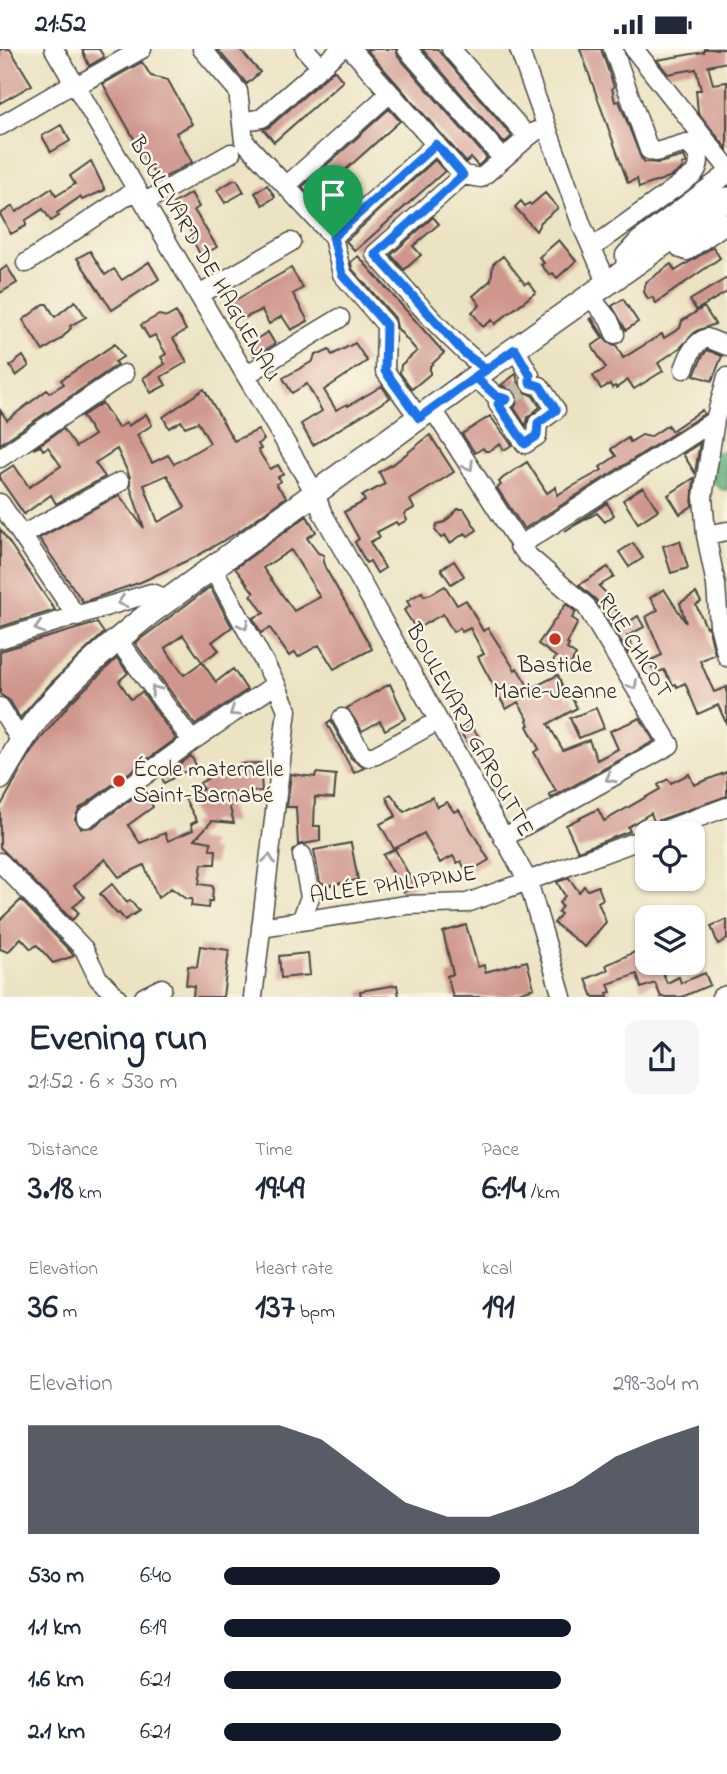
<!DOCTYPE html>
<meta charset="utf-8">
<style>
body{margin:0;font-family:"Indie Flower",sans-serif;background:#f6f6f7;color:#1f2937;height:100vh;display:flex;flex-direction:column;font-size:26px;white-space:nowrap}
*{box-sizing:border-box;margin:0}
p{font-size:23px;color:#747a83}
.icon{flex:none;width:38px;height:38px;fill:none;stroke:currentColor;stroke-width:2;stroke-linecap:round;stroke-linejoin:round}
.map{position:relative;height:948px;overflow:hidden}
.details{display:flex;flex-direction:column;background:#fff;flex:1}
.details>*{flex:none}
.tools{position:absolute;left:635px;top:772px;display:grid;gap:14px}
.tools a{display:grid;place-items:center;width:70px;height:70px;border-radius:14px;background:#fff;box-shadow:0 2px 5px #0004;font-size:35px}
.pin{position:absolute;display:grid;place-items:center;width:60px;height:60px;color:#fff;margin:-72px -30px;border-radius:50% 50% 50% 0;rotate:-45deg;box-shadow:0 0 7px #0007}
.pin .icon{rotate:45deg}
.round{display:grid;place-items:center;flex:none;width:74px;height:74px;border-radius:14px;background:#f6f6f7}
.summary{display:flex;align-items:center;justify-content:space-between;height:119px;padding:0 28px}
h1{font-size:38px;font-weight:700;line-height:52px}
.figures{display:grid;grid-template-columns:repeat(3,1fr);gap:10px;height:119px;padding:7px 28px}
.figures div{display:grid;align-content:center}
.figures b{font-size:35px;font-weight:700}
.figures small{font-size:19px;font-weight:400}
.figures p{font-size:19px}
.chart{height:196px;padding:14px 28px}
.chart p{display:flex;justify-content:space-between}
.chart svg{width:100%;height:126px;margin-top:7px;fill:#111827;opacity:.7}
ul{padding:0 28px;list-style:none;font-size:23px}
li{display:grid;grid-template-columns:112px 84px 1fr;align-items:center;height:52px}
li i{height:18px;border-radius:9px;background:#111827}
.status{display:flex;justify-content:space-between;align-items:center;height:49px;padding:0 35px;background:#fff;direction:ltr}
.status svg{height:19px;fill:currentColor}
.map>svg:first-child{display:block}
.forest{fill:#5eae7a;stroke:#446c52;stroke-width:2}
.building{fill:#cf968e;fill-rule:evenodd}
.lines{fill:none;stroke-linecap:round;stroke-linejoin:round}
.minor-tunnel{stroke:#c5bea4;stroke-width:18;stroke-dasharray:18 9;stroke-linecap:butt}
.minor-casing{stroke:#484742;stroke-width:21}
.major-casing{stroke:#484742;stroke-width:26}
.minor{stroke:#fff;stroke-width:18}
.major{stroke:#fff;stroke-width:23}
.oneway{stroke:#a0a0a0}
.route-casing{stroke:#fff;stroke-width:14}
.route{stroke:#1a73e8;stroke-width:9}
.poi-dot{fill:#c8321e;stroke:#fcf5e5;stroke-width:2.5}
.labels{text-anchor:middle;stroke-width:5;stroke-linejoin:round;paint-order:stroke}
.street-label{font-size:23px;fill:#2b2b2b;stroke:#fcf5e5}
.poi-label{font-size:23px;fill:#2b2b2b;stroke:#fcf5e5}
</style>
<div class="status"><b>21:52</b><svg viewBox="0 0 49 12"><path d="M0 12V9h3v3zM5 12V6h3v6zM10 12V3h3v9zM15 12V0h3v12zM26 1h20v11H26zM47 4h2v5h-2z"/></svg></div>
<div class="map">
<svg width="727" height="948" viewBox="0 0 727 948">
<rect width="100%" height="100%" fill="#fcf5e5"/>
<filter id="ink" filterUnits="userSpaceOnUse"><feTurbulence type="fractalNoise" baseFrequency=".0143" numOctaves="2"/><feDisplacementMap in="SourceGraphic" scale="14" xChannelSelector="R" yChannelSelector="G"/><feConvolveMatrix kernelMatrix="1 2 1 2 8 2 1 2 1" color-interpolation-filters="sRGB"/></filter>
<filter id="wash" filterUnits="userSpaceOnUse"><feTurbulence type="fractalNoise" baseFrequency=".00686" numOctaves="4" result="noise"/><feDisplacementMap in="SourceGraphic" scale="28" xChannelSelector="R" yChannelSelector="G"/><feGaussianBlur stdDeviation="1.57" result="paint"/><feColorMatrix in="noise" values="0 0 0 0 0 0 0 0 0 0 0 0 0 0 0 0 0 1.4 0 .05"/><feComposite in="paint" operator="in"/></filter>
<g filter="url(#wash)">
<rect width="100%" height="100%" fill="#ebe3c2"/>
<path class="forest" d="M 727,397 L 727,441 L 721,440 L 710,429 L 714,403 L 726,403 Z"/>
<g id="blocks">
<path class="building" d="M 0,0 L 10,0 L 32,36 L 0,54 Z
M 82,0 L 99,0 L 104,8 L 89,17 Z
M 217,0 L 239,0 L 260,23 L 247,35 Z
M 366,0 L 396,0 L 398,7 L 487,109 L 478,117 L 471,109 L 466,113 Z
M 422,0 L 437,0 L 512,87 L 504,94 Z
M 580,0 L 601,0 L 614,38 L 612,39 L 615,53 L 619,52 L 641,109 L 645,113 L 659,114 L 684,107 L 687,114 L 682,116 L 683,119 L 672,127 L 639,139 L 637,130 L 628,134 Z
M 704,0 L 727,0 L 727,13 L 708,17 L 713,35 L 727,33 L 727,100 L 698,63 L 696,41 L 701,41 L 696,20 L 668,25 L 657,11 L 704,3 Z
M 142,13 L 151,27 L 168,31 L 192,75 L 176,84 L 192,113 L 158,132 L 103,35 Z
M 334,21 L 343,32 L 274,93 L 263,80 L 269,78 Z
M 389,60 L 400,72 L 313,150 L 302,138 Z
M 61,76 L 70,92 L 51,103 L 42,87 Z
M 435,111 L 445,122 L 355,202 L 346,192 Z
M 91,112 L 105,141 L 82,151 L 80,148 L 57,164 L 59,167 L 51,172 L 43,160 L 26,171 L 26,177 L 11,185 L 0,165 L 13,157 L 16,163 L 52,139 L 56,147 L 75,135 L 70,127 Z
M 234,131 L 237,131 L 244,143 L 225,154 L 217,141 Z
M 267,136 L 275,148 L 263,156 L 255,144 Z
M 191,144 L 199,158 L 194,161 L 217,198 L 201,207 L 191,188 L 193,186 L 173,155 Z
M 545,144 L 558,159 L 541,173 L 536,182 L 515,158 L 521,152 L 525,157 L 529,154 L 531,156 Z
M 433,168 L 439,175 L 413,197 L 421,206 L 404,221 L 391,206 Z
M 559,191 L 576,212 L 557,229 L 553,224 L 550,226 L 541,216 L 544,214 L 539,208 Z
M 713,198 L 720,209 L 656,254 L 652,248 L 648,250 L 644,243 L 646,233 L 671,215 L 675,222 Z
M 90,202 L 105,226 L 114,220 L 122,231 L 149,213 L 159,230 L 112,261 L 77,209 Z
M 358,207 L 444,304 L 430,317 L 430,325 L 412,340 L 400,324 L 401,316 L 417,302 L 397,279 L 395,269 L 352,220 L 351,213 Z
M 503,207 L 525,235 L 528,233 L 536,243 L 495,275 L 492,271 L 483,278 L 472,263 L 480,256 L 473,247 L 491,231 L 493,215 Z
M 7,217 L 17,234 L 0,244 L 0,222 Z
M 291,219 L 303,239 L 293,245 L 308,272 L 291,281 L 282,267 L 269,275 L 262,261 L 242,270 L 232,253 Z
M 727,229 L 727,243 L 696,261 L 690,251 Z
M 623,250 L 638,273 L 626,281 L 612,257 Z
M 75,252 L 86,268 L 70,277 L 71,279 L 62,289 L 43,302 L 23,271 L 44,255 L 47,255 L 55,268 Z
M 704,258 L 715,275 L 696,282 L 681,298 L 658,314 L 663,322 L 634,340 L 628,331 L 616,339 L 615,337 L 612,339 L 610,335 L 601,340 L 593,327 L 606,319 L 592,297 L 603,289 L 590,270 L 592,269 L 605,290 L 609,294 L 616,296 L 623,309 L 662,285 L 664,289 L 680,279 L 682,272 Z
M 176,263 L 186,281 L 173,289 L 187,313 L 161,328 L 166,336 L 151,344 L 143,329 L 165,315 L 161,308 L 166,305 L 155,286 L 149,289 L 141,276 L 159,266 L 167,268 Z
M 268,283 L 275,295 L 255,307 L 248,295 Z
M 355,294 L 367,312 L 324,341 L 336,361 L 347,355 L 348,357 L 382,337 L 390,349 L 313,396 L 301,375 L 322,362 L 307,335 L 292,344 L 283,329 L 313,312 L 315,305 L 321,305 L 329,301 L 332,306 Z
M 115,295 L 123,308 L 115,313 L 117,316 L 0,395 L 0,361 L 7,371 L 47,341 L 49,344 L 64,335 L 61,331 Z
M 707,301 L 722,307 L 712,332 L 694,326 L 702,308 Z
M 23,307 L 29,317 L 16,327 L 10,317 Z
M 516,325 L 520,340 L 533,347 L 540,358 L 528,368 L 526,377 L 514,359 L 518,352 L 517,344 L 501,336 Z
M 204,340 L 234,392 L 258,381 L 264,391 L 258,395 L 261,400 L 258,401 L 270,420 L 278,416 L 283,425 L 278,428 L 281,432 L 276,435 L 286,448 L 238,483 L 195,508 L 141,533 L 83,553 L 39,489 L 119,446 L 144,479 L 130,437 L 130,428 L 117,400 L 95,414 L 105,428 L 56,455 L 51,446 L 24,465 L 0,430 L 0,425 L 14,416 L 29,438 L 61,417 L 48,398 L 43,401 L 41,397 L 33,400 L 63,380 L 76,398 L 94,386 L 82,367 L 102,354 L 118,379 L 126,374 L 128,377 L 146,365 L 152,376 L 137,386 L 152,414 L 168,406 L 174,415 L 210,394 L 198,373 L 185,378 L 181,372 L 169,379 L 163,368 ZM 167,426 L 185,458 L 158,473 L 144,436 Z
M 702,361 L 704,365 L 524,480 L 497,439 L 501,436 L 499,433 L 503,429 L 527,413 L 547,444 L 556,438 L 557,446 L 602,421 L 600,418 L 616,407 L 611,400 L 628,389 L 630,393 L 642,386 L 650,388 L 668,376 L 671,382 Z
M 490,367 L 512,396 L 504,401 L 500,395 L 489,402 L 485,402 L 483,399 L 475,404 L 462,385 Z
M 430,386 L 454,423 L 410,451 L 414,459 L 404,465 L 407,471 L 398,476 L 396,473 L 377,483 L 380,488 L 370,493 L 385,519 L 377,524 L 370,512 L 366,514 L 355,493 L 359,490 L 344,463 L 365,452 L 362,447 L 385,435 L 379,423 L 396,413 Z
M 700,394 L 695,424 L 683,405 Z
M 694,429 L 692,457 L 680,465 L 668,446 Z
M 643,438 L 658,461 L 638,474 L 623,451 Z
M 607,454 L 614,466 L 605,473 L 597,464 L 565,482 Z
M 458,460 L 464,460 L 477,481 L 468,487 L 465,484 L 450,494 L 445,486 L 441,489 L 435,481 L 437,475 L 445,473 Z
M 307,467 L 316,483 L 307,489 L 318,504 L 324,506 L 323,513 L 326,520 L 372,600 L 334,620 L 319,596 L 298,608 L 295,603 L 289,607 L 270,579 L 261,584 L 253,569 L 264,564 L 251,546 L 254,544 L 235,519 ZM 291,501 L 320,548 L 294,562 L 263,519 Z
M 0,480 L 44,545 L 55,561 L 0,578 Z
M 680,492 L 688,519 L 671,524 L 663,497 Z
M 633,494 L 643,509 L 629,518 L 619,503 Z
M 454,512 L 464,527 L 451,535 L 441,520 Z
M 608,518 L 614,528 L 599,537 L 614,552 L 611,555 L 627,574 L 638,567 L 644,578 L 627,587 L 634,600 L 628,604 L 596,551 L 579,536 Z
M 445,537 L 457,556 L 466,551 L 483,582 L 488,579 L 515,621 L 517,619 L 530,640 L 558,626 L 567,649 L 571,647 L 577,659 L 548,675 L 563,701 L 589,691 L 597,711 L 618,700 L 610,682 L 640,669 L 654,692 L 551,749 L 549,745 L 556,742 L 534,703 L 539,700 L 527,677 L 529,676 L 527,671 L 528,670 L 518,653 L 506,660 L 478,608 L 484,605 L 470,579 L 462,583 L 460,579 L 453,583 L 443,565 L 416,580 L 404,561 L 410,557 L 407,552 L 422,543 L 424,547 L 431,545 Z
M 210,538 L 232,578 L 212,593 L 219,601 L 202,613 L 216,633 L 233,620 L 247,641 L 195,676 L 135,594 ZM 183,586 L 202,613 L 184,626 L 165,599 Z
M 664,540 L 686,574 L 680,554 L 696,544 L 701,553 L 696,556 L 706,578 L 708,577 L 715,605 L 700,612 L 714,643 L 727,638 L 727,676 L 718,656 L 698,665 L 685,634 L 677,638 L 676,635 L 673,636 L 664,621 L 655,624 L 649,612 L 662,606 L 646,568 L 658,561 L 650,549 Z
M 566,555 L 576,563 L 572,569 L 578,573 L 567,595 L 569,596 L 567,600 L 576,606 L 566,623 L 552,614 L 556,608 L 538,595 Z
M 97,574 L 104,584 L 51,634 L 20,669 L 10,652 L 0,645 L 0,602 Z
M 117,609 L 128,624 L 119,632 L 131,650 L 142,643 L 176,690 L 79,760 L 75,770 L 81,779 L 93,778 L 145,740 L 153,758 L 128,776 L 140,794 L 165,784 L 168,792 L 193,781 L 191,775 L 197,772 L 185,750 L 203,740 L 200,734 L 221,722 L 222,725 L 239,723 L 239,715 L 260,714 L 262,742 L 226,744 L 234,774 L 212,772 L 195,790 L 211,793 L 210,801 L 216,801 L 215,815 L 202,815 L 199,835 L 213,837 L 212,852 L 209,852 L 208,859 L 191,857 L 192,850 L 186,850 L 171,839 L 158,849 L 144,816 L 119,828 L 105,810 L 74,837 L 85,848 L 73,858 L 79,864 L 72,871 L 0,798 L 0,758 L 34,698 L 71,653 Z
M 390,635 L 406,669 L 385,681 L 380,672 L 362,682 L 347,659 Z
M 596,659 L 604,679 L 579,689 L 570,669 Z
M 331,672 L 351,709 L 364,719 L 354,724 L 327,675 Z
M 470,676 L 481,690 L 469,697 L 460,682 Z
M 191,707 L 196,716 L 164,734 L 162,728 Z
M 727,723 L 727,747 L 654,773 L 651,764 L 628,778 L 630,782 L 578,802 L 566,776 L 598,760 L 604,772 L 660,740 L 658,736 L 668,730 L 671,734 L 689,725 L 694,736 Z
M 316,724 L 336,726 L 334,749 L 315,748 L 314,777 L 320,777 L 320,792 L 298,796 L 296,758 L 287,758 L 291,725 L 315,728 Z
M 391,745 L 404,763 L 432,748 L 437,758 L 447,753 L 454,763 L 459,761 L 489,811 L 467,824 L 461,812 L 457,814 L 453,807 L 440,814 L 424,784 L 394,800 L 380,775 L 396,767 L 386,748 Z
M 351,794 L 358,831 L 324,837 L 323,834 L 320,834 L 314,801 Z
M 395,800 L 415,837 L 404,843 L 383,806 Z
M 569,829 L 579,843 L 584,837 L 588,841 L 598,837 L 603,850 L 598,853 L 606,873 L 585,898 L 554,874 L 561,865 L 558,863 L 562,857 L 559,854 L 565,847 L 557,833 Z
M 112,835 L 127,854 L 130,851 L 139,862 L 125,871 L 119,864 L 117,865 L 100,845 Z
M 21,851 L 69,901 L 74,907 L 53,914 L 37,896 L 31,900 L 21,889 L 8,903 L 0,900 L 0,871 Z
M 727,870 L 727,890 L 718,895 L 711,877 Z
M 466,876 L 478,918 L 484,916 L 485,923 L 527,912 L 534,939 L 506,948 L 453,948 L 447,927 L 453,925 L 443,883 Z
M 200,897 L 229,901 L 223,948 L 193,948 L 194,937 L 186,936 L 188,917 L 197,918 Z
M 648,897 L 648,914 L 659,914 L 667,934 L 679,928 L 681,934 L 705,924 L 710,936 L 682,948 L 661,948 L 655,934 L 641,939 L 637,925 L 608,935 L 611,943 L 607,944 L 608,948 L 593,948 L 586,930 L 608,921 L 606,916 Z
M 308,904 L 310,926 L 281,929 L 279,907 Z
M 397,936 L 399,948 L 361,948 L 360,942 Z"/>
</g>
</g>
<g filter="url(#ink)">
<use href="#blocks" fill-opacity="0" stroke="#484742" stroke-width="2"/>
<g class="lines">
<path class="minor-tunnel" d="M 507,350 L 530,334"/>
<defs>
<path id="minor" d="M 54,0 L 315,444 L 322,463 L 528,832 L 562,948
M 202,0 L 238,42 L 244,92 L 333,188 L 342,225 L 386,276 L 385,322 L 419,369
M 305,0 L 321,18
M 351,0 L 463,126
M 407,0 L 503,110 L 528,88
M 451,0 L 528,88 L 536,82
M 519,0 L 582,177 L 607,233
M 634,0 L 727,118
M 76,37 L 142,0
M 242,73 L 262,69 L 341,0
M 0,77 L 74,34
M 463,126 L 375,205 C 410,245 444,288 486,320
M 463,126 L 481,129 L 503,110
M 286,137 L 390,44
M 145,153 L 231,104
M 333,188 L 436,95
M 672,189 L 681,200 L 687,202 L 727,174
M 592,199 L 694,125 C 703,112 699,103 686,94 L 656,103 L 649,101 L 613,0
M 26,214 L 137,140
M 626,219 L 625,206 L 638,192 L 727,125
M 199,246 L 291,193
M 589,246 L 609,271 L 615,285
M 684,320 C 689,307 693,294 707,289 L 727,297
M 246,326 L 340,269
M 475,328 L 496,347 L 507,350
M 727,328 L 715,371 L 703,448 L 706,486 L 716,536 L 719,576 L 727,608
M 507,350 L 498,355 L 525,395 L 537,387 L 538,374 L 556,361 L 540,337 L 530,334 L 530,326 L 515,300
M 432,359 L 526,505 L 586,557 L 670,696 L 503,789
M 0,409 L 124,325
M 0,454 L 77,568
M 22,486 L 120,433
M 706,486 L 727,482
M 519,497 L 715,371
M 212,517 L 276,635 L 287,661 L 253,948
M 0,590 L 151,544 L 157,546 L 163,553
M 117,590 L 192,692
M 0,658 L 22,694
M 342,669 L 361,703 L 368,708 L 376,706 L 438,672
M 86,769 L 192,692 L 276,635
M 657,784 L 727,758
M 0,813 L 84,900 L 98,929 L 117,948
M 301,872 L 310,848 L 302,806
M 261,878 L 406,856 L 467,854 L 648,788
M 144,948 L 162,939
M 721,948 L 727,946"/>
<path id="major" d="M 0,729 C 15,704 29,677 49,656 C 79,622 115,592 150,564 L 475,328 L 727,150"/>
</defs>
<use href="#minor" class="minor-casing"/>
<use href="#major" class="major-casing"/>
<use href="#minor" class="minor"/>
<use href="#major" class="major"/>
</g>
<defs><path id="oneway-chevron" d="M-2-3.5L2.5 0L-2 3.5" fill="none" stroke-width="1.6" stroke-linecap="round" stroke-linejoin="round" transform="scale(1.75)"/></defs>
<g class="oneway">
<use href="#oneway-chevron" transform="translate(469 417) rotate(58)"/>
<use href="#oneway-chevron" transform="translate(122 553) rotate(162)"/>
<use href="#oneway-chevron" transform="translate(244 576) rotate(62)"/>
<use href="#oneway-chevron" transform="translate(39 579) rotate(164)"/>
<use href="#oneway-chevron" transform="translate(633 636) rotate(59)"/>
<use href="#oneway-chevron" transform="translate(155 641) rotate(-127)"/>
<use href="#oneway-chevron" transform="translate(234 663) rotate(146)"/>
<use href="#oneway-chevron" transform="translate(610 729) rotate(151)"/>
<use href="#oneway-chevron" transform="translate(269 810) rotate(-83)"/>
</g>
</g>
<g class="lines" filter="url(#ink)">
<defs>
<path id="route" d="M 333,188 L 342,225 L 386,276 L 385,322 L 419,369 L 515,300 L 530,326 L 530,334 L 540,337 L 556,361 L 538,374 L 537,387 L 525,395 L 498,355 L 507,350 L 496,347 L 475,328 L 486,320 L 464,304 L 375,205 L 463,126 L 436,95 L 333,188"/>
</defs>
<use href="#route" class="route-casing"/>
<use href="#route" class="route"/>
</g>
<g class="poi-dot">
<circle cx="555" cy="590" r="7"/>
<circle cx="119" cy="732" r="7"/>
</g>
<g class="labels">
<g class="street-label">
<text transform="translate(206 209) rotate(60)" y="8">BOULEVARD DE HAGUENAU</text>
<text transform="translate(636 596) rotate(58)" y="8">RUE CHICOT</text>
<text transform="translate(471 680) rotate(61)" y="8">BOULEVARD GAROUTTE</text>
<text transform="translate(393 834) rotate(-8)" y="8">ALLÉE PHILIPPINE</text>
</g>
<g class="poi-label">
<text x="555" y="623">Bastide<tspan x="555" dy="26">Marie-Jeanne</tspan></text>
<text x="133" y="727" text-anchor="start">École maternelle<tspan x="133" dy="26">Saint-Barnabé</tspan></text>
</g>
</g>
</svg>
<div class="tools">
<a><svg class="icon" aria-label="locate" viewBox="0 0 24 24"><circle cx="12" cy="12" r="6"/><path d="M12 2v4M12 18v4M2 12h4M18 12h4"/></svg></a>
<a><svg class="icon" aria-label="layers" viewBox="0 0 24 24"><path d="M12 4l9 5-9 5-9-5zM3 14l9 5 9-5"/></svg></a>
</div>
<div class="pin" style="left:333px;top:188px;background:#1e9e55"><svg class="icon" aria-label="arrive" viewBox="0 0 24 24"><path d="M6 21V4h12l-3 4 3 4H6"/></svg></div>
</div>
<section class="details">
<div class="summary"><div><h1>Evening run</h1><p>21:52 · 6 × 530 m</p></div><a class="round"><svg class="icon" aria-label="share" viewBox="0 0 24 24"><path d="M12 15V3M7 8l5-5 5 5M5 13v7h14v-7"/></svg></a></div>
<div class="figures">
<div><p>Distance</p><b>3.18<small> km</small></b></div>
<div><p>Time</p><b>19:49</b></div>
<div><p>Pace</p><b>6:14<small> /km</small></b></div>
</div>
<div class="figures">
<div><p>Elevation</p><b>36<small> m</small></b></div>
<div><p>Heart rate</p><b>137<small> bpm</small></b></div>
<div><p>kcal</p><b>191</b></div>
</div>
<div class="chart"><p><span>Elevation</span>298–304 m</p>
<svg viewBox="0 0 160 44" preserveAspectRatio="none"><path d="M0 44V6L10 6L20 6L30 6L40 6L50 6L60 6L70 11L80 22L90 33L100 38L110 38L120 33L130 27L140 17L150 11L160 6V44z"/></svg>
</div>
<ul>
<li><b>530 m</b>6:40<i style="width:58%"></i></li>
<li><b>1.1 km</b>6:19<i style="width:73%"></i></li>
<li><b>1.6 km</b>6:21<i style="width:71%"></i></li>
<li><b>2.1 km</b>6:21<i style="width:71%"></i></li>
</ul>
</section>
